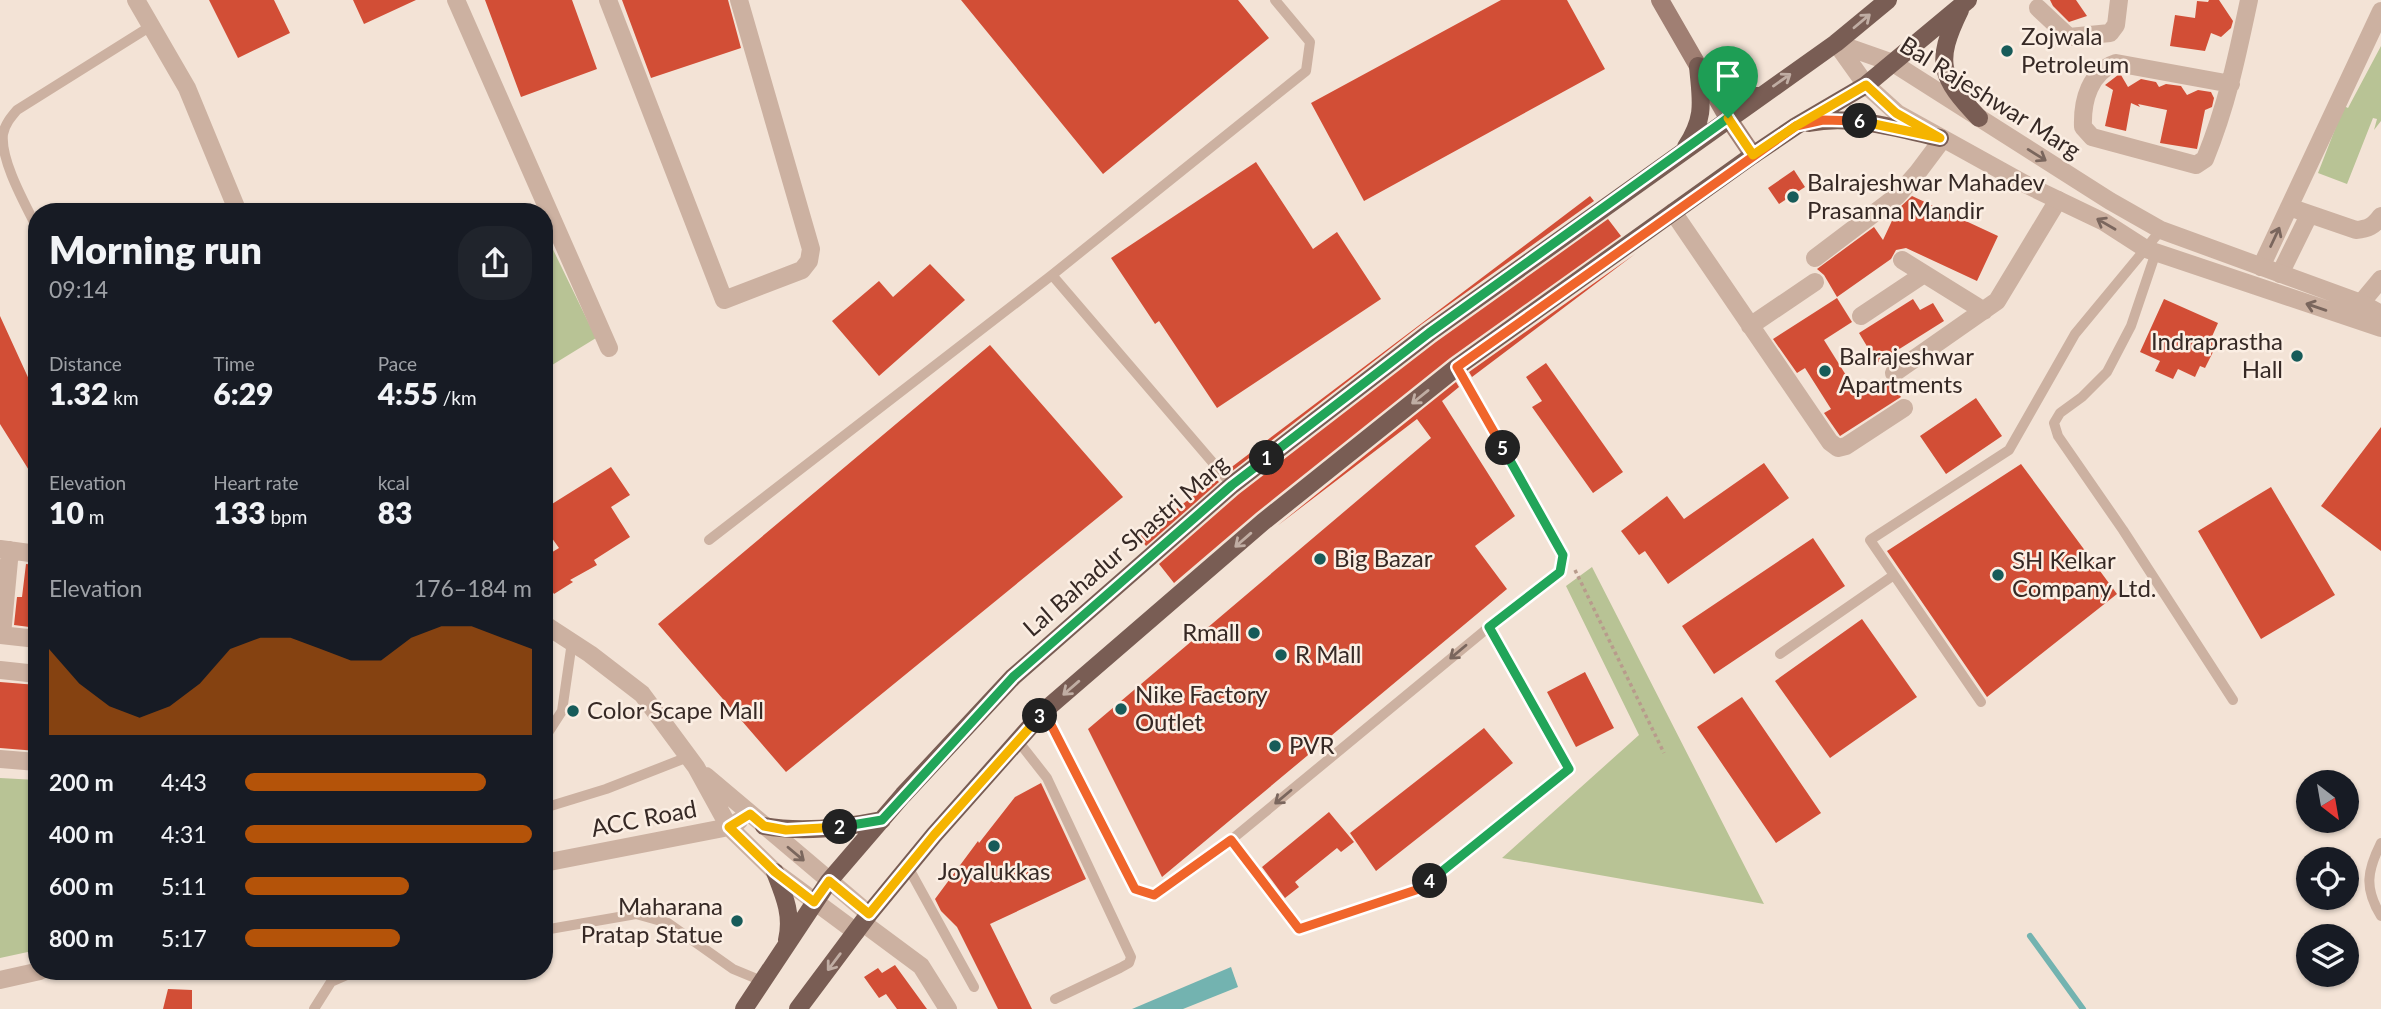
<!DOCTYPE html>
<meta charset="utf-8">
<style>
body{margin:0;font-family:Lato,sans-serif;background:#20242c;color:#f1f3f6;height:100vh;display:flex;flex-direction:column;font-size:26px;white-space:nowrap}
*{box-sizing:border-box;margin:0}
p{font-size:23px;color:#9ea1a6}
.icon{flex:none;width:38px;height:38px;fill:none;stroke:currentColor;stroke-width:2;stroke-linecap:round;stroke-linejoin:round}
.map{position:relative;flex:1;overflow:hidden}
.details{position:absolute;left:28px;top:203px;width:525px;height:777px;display:flex;flex-direction:column;background:#171b24;border-radius:28px;box-shadow:0 2px 5px #0004}
.details>*{flex:none}
.needle{width:46px;rotate:149deg}
.buttons{position:absolute;left:2296px;top:770px;display:grid;gap:14px}
.buttons a{display:grid;place-items:center;width:63px;height:63px;border-radius:50%;background:#171b24;box-shadow:0 2px 5px #0004;font-size:35px}
.pin{position:absolute;display:grid;place-items:center;width:60px;height:60px;color:#fff;margin:-72px -30px;border-radius:50% 50% 50% 0;rotate:-45deg;box-shadow:0 0 7px #0007}
.pin .icon{rotate:45deg}
.km{position:absolute;width:35px;height:35px;margin:-18px;border-radius:50%;background:#222;color:#fff;font-size:19px;line-height:35px;text-align:center}
.round{display:grid;place-items:center;flex:none;width:74px;height:74px;border-radius:28px;background:#20242c}
.headline{display:flex;align-items:center;justify-content:space-between;height:119px;padding:0 21px}
h1{font-size:38px;font-weight:800;line-height:52px}
.figures{display:grid;grid-template-columns:repeat(3,1fr);gap:10px;height:119px;padding:7px 21px}
.figures div{display:grid;align-content:center}
.figures b{font-size:30px;font-weight:800}
.figures small{font-size:19px;font-weight:400}
.figures p{font-size:19px}
.chart{height:196px;padding:14px 21px}
.chart p{display:flex;justify-content:space-between}
.chart svg{width:100%;height:126px;margin-top:7px;fill:#b45309;opacity:.7}
ul{padding:0 21px;list-style:none;font-size:23px}
li{display:grid;grid-template-columns:112px 84px 1fr;align-items:center;height:52px}
li i{height:18px;border-radius:9px;background:#b45309}
.map>svg:first-child{display:block}
.green{fill:#b8c395}
.water{fill:#73b3b0}
.lines{fill:none;stroke-linecap:round;stroke-linejoin:round}
.stream{stroke:#73b3b0;stroke-width:6}
.building{fill:#d24e36}
.path{stroke:#b89b8c;stroke-width:3.5;stroke-dasharray:3.5 3.5;stroke-linecap:butt}
.service{stroke:#ccb1a1;stroke-width:10}
.minor{stroke:#ccb1a1;stroke-width:18}
.tertiary{stroke:#ccb1a1;stroke-width:18}
.secondary{stroke:#a07f73;stroke-width:18}
.primary{stroke:#795d54;stroke-width:18}
.oneway{stroke:#c0ada3}
.oneway2{stroke:#7a665d}
.split-1-casing{stroke:#fff;stroke-width:14}
.split-2-casing{stroke:#fff;stroke-width:14}
.split-3-casing{stroke:#fff;stroke-width:14}
.split-4-casing{stroke:#fff;stroke-width:14}
.split-5-casing{stroke:#fff;stroke-width:14}
.split-6-casing{stroke:#fff;stroke-width:14}
.split-7-casing{stroke:#fff;stroke-width:14}
.split-1{stroke:#22a559;stroke-width:9}
.split-2{stroke:#22a559;stroke-width:9}
.split-3{stroke:#f5b400;stroke-width:9}
.split-4{stroke:#f0652b;stroke-width:9}
.split-5{stroke:#22a559;stroke-width:9}
.split-6{stroke:#f0652b;stroke-width:9}
.split-7{stroke:#f5b400;stroke-width:9}
.poi-dot{fill:#175b59;stroke:#fbeee3;stroke-width:2.5}
.labels{text-anchor:middle;stroke-width:5;stroke-linejoin:round;paint-order:stroke}
.poi-label{font-size:24px;fill:#362925;stroke:#fbeee3;text-anchor:start}
.street-label{font-size:24px;fill:#362925;stroke:#fbeee3}
</style>
<div class="map">
<svg width="2381" height="1009" viewBox="0 0 2381 1009">
<rect width="100%" height="100%" fill="#f3e3d6"/>
<path class="green" d="M 2381,46 L 2381,121 L 2374,130 L 2377,119 L 2373,118 L 2347,184 L 2318,173 L 2344,106 L 2348,108 Z
M 544,231 L 596,338 L 544,370 Z
M 1592,567 L 1764,904 L 1502,858 L 1639,735 L 1566,586 Z
M 0,778 L 37,780 L 37,950 L 0,958 Z"/>
<path class="water" d="M 1231,967 L 1238,987 L 1183,1009 L 1132,1009 Z"/>
<g class="lines">
<path class="stream" d="M 2030,936 L 2083,1009"/>
</g>
<path class="building" d="M 209,0 L 274,0 L 290,33 L 238,58 Z
M 353,0 L 416,0 L 364,24 Z
M 485,0 L 572,0 L 597,69 L 521,97 Z
M 622,0 L 728,0 L 741,48 L 651,78 Z
M 961,0 L 1238,0 L 1269,38 L 1103,174 Z
M 1501,0 L 1567,0 L 1605,69 L 1364,201 L 1311,103 Z
M 2050,0 L 2076,0 L 2087,16 L 2069,22 L 2053,6 Z
M 2209,0 L 2219,0 L 2233,21 L 2231,28 L 2221,37 L 2211,33 L 2205,51 L 2170,46 L 2175,15 L 2195,18 L 2197,1 L 2208,2 Z
M 2118,75 L 2121,75 L 2128,87 L 2141,79 L 2156,82 L 2159,87 L 2166,84 L 2181,86 L 2187,95 L 2198,90 L 2211,92 L 2214,98 L 2212,107 L 2205,110 L 2197,149 L 2160,143 L 2167,110 L 2138,104 L 2140,107 L 2131,103 L 2126,131 L 2105,126 L 2113,90 L 2105,85 Z
M 1256,162 L 1313,249 L 1337,232 L 1381,299 L 1217,408 L 1159,321 L 1155,324 L 1111,258 Z
M 1794,170 L 1805,187 L 1779,204 L 1768,188 Z
M 1590,196 L 1594,201 L 1422,324 L 1231,472 L 1229,469 Z
M 1912,196 L 1998,236 L 1977,281 L 1906,248 L 1896,250 L 1891,259 L 1837,297 L 1824,275 L 1817,269 L 1874,227 L 1883,240 L 1897,210 Z
M 1608,219 L 1621,236 L 1450,358 L 1256,513 L 1174,583 L 1159,564 L 1239,494 L 1436,342 Z
M 1635,254 L 1472,377 L 1469,372 Z
M 930,264 L 965,300 L 879,376 L 832,321 L 879,281 L 893,297 Z
M 1837,298 L 1852,322 L 1824,340 L 1859,396 L 1885,380 L 1892,384 L 1901,397 L 1840,436 L 1824,413 L 1831,409 L 1805,368 L 1797,373 L 1773,339 Z
M 1913,299 L 1920,310 L 1933,303 L 1944,321 L 1877,363 L 1859,333 Z
M 2164,299 L 2218,323 L 2210,341 L 2217,344 L 2205,368 L 2200,366 L 2195,377 L 2178,369 L 2173,379 L 2155,371 L 2160,361 L 2140,352 Z
M 0,316 L 37,397 L 37,483 L 0,424 Z
M 990,345 L 1123,497 L 786,772 L 658,624 Z
M 1546,363 L 1623,472 L 1593,493 L 1532,407 L 1542,401 L 1526,377 Z
M 1456,382 L 1459,387 L 1442,401 L 1515,516 L 1475,546 L 1507,589 L 1162,877 L 1088,729 L 1431,438 L 1417,419 L 1277,526 Z
M 1976,398 L 2002,436 L 1946,474 L 1920,436 Z
M 2381,427 L 2381,551 L 2321,506 Z
M 1764,463 L 1789,498 L 1668,584 L 1645,551 L 1639,555 L 1621,531 L 1667,496 L 1684,519 Z
M 2021,464 L 2117,594 L 1987,697 L 1887,551 Z
M 611,467 L 630,495 L 611,507 L 630,537 L 594,560 L 597,565 L 570,580 L 573,582 L 554,594 L 544,579 L 544,557 L 559,548 L 544,527 L 544,509 Z
M 1216,479 L 1219,482 L 1146,546 L 1139,537 Z
M 2271,487 L 2335,595 L 2261,639 L 2198,531 Z
M 1813,538 L 1845,586 L 1714,674 L 1682,626 Z
M 26,564 L 37,565 L 37,628 L 14,625 L 17,597 L 22,597 Z
M 1862,619 L 1917,697 L 1830,758 L 1775,681 Z
M 1585,672 L 1614,728 L 1576,747 L 1547,692 Z
M 0,682 L 37,685 L 37,751 L 0,748 Z
M 1742,697 L 1821,813 L 1776,843 L 1697,727 Z
M 1484,728 L 1513,763 L 1376,871 L 1350,833 Z
M 1041,783 L 1086,879 L 990,924 L 1032,1009 L 998,1009 L 957,927 L 941,911 L 935,899 L 978,841 L 979,843 L 1015,797 Z
M 1329,812 L 1354,842 L 1341,852 L 1337,848 L 1295,882 L 1299,887 L 1285,898 L 1262,867 Z
M 895,965 L 927,1009 L 897,1009 L 886,994 L 879,998 L 864,977 L 878,968 L 882,973 Z
M 168,989 L 192,990 L 192,1009 L 163,1009 Z"/>
<g class="lines">
<path class="path" d="M 1575,570 L 1664,753"/>
<path class="service" d="M 37,228 C 25,204 0,160 3,134 C 5,124 11,117 17,110 L 151,26
M 2156,252 L 2131,326 L 2107,372 L 2082,397 L 2060,413 L 2054,423 L 2058,436 L 2123,530 L 2233,700
M 1052,275 L 1232,485
M 709,540 L 1052,275 L 1306,71 L 1310,42 L 1275,0
M 1780,654 L 1894,575
M 1981,702 L 1870,540 L 2009,450 L 2075,334 L 2161,230
M 1044,711 L 1135,889 L 1154,895 L 1231,840 L 1489,627 L 1560,572 L 1564,555 L 1457,367
M 544,739 L 562,711 L 572,642
M 1018,741 L 1047,778 L 1131,957 L 1129,963 L 1120,968 L 1055,999
M 544,808 L 606,789 L 688,757
M 1231,840 L 1299,929 L 1422,888 L 1569,769 L 1489,627
M 2381,843 C 2367,871 2364,888 2381,916
M 908,867 L 974,987
M 544,930 L 636,914 L 668,923 L 733,969 L 762,981
M 314,1009 L 331,982 L 356,971"/>
<path class="minor" d="M 456,0 L 609,348
M 608,0 L 724,300 L 802,270 L 809,261 L 811,249 L 739,0
M 2038,8 L 2069,37 L 2110,33 L 2116,25 L 2119,0
M 2231,84 L 2116,63 C 2090,72 2082,100 2083,127 L 2092,137 L 2196,165 L 2205,159 C 2227,105 2237,57 2249,0
M 2289,207 L 2356,230 C 2368,229 2374,226 2381,216
M 1673,212 L 1830,442 L 1838,448 L 1846,446 L 1904,408
M 1815,258 L 1897,196 L 1918,172 L 1942,140
M 1902,260 L 1984,311
M 2261,267 L 2381,11
M 2280,274 L 2309,215
M 2361,303 L 2381,279
M 1861,316 L 1924,274
M 1750,326 L 1815,282
M 1894,373 L 1997,301 L 2058,200
M 0,549 L 37,554
M 0,635 L 37,639
M 2,635 L 10,550
M 0,670 L 37,674
M 0,759 L 37,762
M 863,923 L 921,966 L 948,1009"/>
<path class="tertiary" d="M 136,0 L 187,88 L 238,212
M 1836,43 L 1866,85 L 1897,113 L 2027,185 L 2104,222 L 2146,249 L 2381,328
M 1836,43 L 1893,63 L 2110,201 L 2161,230 L 2361,303 L 2381,314
M 544,624 L 590,654 L 642,694 L 696,767 L 729,827 L 775,872 L 856,932
M 706,776 L 869,914
M 544,863 L 729,827 L 739,821
M 0,980 L 40,971"/>
<path class="secondary" d="M 1660,0 L 1728,118 L 1753,155"/>
<path class="primary" d="M 1960,10 C 1934,63 1940,77 1979,118
M 1698,66 C 1720,84 1730,97 1759,96
M 1809,123 C 1853,114 1897,129 1940,138
M 1686,147 C 1706,116 1701,101 1698,66
M 764,826 C 803,833 843,828 882,820
M 775,872 C 784,895 793,915 787,940
M 744,1009 L 829,881 L 903,795 L 1013,677 L 1232,485 L 1429,333 L 1836,43 L 1888,0
M 798,1009 L 869,914 L 934,835 L 1044,711 L 1263,522 L 1457,367 L 1753,155 L 1796,126 L 1866,85 L 1968,0"/>
</g>
<defs><path id="oneway-shaft" d="M-6 0H5M1.5-3L5.5 0L1.5 3" fill="none" stroke-width="1.6" stroke-linecap="round" stroke-linejoin="round" transform="scale(1.75)"/></defs>
<g class="oneway">
<use href="#oneway-shaft" transform="translate(1862 21) rotate(-40)"/>
<use href="#oneway-shaft" transform="translate(1782 80) rotate(-35)"/>
<use href="#oneway-shaft" transform="translate(1420 397) rotate(141)"/>
<use href="#oneway-shaft" transform="translate(1243 540) rotate(139)"/>
<use href="#oneway-shaft" transform="translate(1071 688) rotate(139)"/>
<use href="#oneway-shaft" transform="translate(834 962) rotate(127)"/>
</g>
<g class="oneway2">
<use href="#oneway-shaft" transform="translate(2037 155) rotate(32)"/>
<use href="#oneway-shaft" transform="translate(2106 224) rotate(-150)"/>
<use href="#oneway-shaft" transform="translate(2275 237) rotate(-65)"/>
<use href="#oneway-shaft" transform="translate(2316 307) rotate(-161)"/>
<use href="#oneway-shaft" transform="translate(1458 652) rotate(140)"/>
<use href="#oneway-shaft" transform="translate(1283 797) rotate(140)"/>
<use href="#oneway-shaft" transform="translate(796 854) rotate(40)"/>
</g>
<g class="lines">
<defs>
<path id="split-1" d="M 1267,458 L 1429,333 L 1728,118"/>
<path id="split-2" d="M 840,827 L 882,820 L 1013,677 L 1232,485 L 1267,458"/>
<path id="split-3" d="M 840,827 L 786,830 L 764,826 L 750,814 L 729,827 L 775,872 L 814,902 L 829,881 L 869,914 L 934,835 L 1040,716"/>
<path id="split-4" d="M 1040,716 L 1044,711 L 1135,889 L 1154,895 L 1231,840 L 1299,929 L 1422,888 L 1430,881"/>
<path id="split-5" d="M 1430,881 L 1569,769 L 1489,627 L 1560,572 L 1563,555 L 1503,448"/>
<path id="split-6" d="M 1503,448 L 1457,367 L 1796,126 L 1823,120 L 1860,121"/>
<path id="split-7" d="M 1728,118 L 1753,155 L 1796,126 L 1866,85 L 1896,113 L 1940,138 L 1860,121"/>
</defs>
<use href="#split-1" class="split-1-casing"/>
<use href="#split-2" class="split-2-casing"/>
<use href="#split-3" class="split-3-casing"/>
<use href="#split-4" class="split-4-casing"/>
<use href="#split-5" class="split-5-casing"/>
<use href="#split-6" class="split-6-casing"/>
<use href="#split-7" class="split-7-casing"/>
<use href="#split-1" class="split-1"/>
<use href="#split-2" class="split-2"/>
<use href="#split-3" class="split-3"/>
<use href="#split-4" class="split-4"/>
<use href="#split-5" class="split-5"/>
<use href="#split-6" class="split-6"/>
<use href="#split-7" class="split-7"/>
</g>
<g class="poi-dot">
<circle cx="2007" cy="51" r="7"/>
<circle cx="1793" cy="197" r="7"/>
<circle cx="2297" cy="356" r="7"/>
<circle cx="1825" cy="371" r="7"/>
<circle cx="1320" cy="559" r="7"/>
<circle cx="1998" cy="575" r="7"/>
<circle cx="1254" cy="633" r="7"/>
<circle cx="1281" cy="655" r="7"/>
<circle cx="1121" cy="709" r="7"/>
<circle cx="573" cy="711" r="7"/>
<circle cx="1275" cy="746" r="7"/>
<circle cx="994" cy="846" r="7"/>
<circle cx="737" cy="921" r="7"/>
</g>
<g class="labels">
<g class="poi-label">
<text x="2021" y="45">Zojwala<tspan x="2021" dy="28">Petroleum</tspan></text>
<text x="1807" y="191">Balrajeshwar Mahadev<tspan x="1807" dy="28">Prasanna Mandir</tspan></text>
<text x="2283" y="350" text-anchor="end">Indraprastha<tspan x="2283" dy="28">Hall</tspan></text>
<text x="1839" y="365">Balrajeshwar<tspan x="1839" dy="28">Apartments</tspan></text>
<text x="1334" y="567">Big Bazar</text>
<text x="2012" y="569">SH Kelkar<tspan x="2012" dy="28">Company Ltd.</tspan></text>
<text x="1240" y="641" text-anchor="end">Rmall</text>
<text x="1295" y="663">R Mall</text>
<text x="1135" y="703">Nike Factory<tspan x="1135" dy="28">Outlet</tspan></text>
<text x="587" y="719">Color Scape Mall</text>
<text x="1289" y="754">PVR</text>
<text x="994" y="880" text-anchor="middle">Joyalukkas</text>
<text x="723" y="915" text-anchor="end">Maharana<tspan x="723" dy="28">Pratap Statue</tspan></text>
</g>
<g class="street-label">
<text transform="translate(1990 98) rotate(32)" y="8">Bal Rajeshwar Marg</text>
<text transform="translate(1126 546) rotate(-41)" y="8">Lal Bahadur Shastri Marg</text>
<text transform="translate(644 819) rotate(-11)" y="8">ACC Road</text>
</g>
</g>
</svg>
<div class="buttons">
<a><svg class="needle" viewBox="-14 -14 28 28"><path d="M0-13l5 13h-10z" fill="#e53935"/><path d="M0 13l5-13h-10z" fill="#9ea1a6"/></svg></a>
<a><svg class="icon" aria-label="locate" viewBox="0 0 24 24"><circle cx="12" cy="12" r="6"/><path d="M12 2v4M12 18v4M2 12h4M18 12h4"/></svg></a>
<a><svg class="icon" aria-label="layers" viewBox="0 0 24 24"><path d="M12 4l9 5-9 5-9-5zM3 14l9 5 9-5"/></svg></a>
</div>
<div class="pin" style="left:1728px;top:118px;background:#1e9e55"><svg class="icon" aria-label="arrive" viewBox="0 0 24 24"><path d="M6 21V4h12l-3 4 3 4H6"/></svg></div>
<b class="km" style="left:1267px;top:458px">1</b>
<b class="km" style="left:840px;top:827px">2</b>
<b class="km" style="left:1040px;top:716px">3</b>
<b class="km" style="left:1430px;top:881px">4</b>
<b class="km" style="left:1503px;top:448px">5</b>
<b class="km" style="left:1860px;top:121px">6</b>
<section class="details">
<div class="headline"><div><h1>Morning run</h1><p>09:14</p></div><a class="round"><svg class="icon" aria-label="share" viewBox="0 0 24 24"><path d="M12 15V3M7 8l5-5 5 5M5 13v7h14v-7"/></svg></a></div>
<div class="figures">
<div><p>Distance</p><b>1.32<small> km</small></b></div>
<div><p>Time</p><b>6:29</b></div>
<div><p>Pace</p><b>4:55<small> /km</small></b></div>
</div>
<div class="figures">
<div><p>Elevation</p><b>10<small> m</small></b></div>
<div><p>Heart rate</p><b>133<small> bpm</small></b></div>
<div><p>kcal</p><b>83</b></div>
</div>
<div class="chart"><p><span>Elevation</span>176–184 m</p>
<svg viewBox="0 0 160 44" preserveAspectRatio="none"><path d="M0 44V14L10 26L20 34L30 38L40 34L50 26L60 14L70 10L80 10L90 14L100 18L110 18L120 10L130 6L140 6L150 10L160 14V44z"/></svg>
</div>
<ul>
<li><b>200 m</b>4:43<i style="width:84%"></i></li>
<li><b>400 m</b>4:31<i style="width:100%"></i></li>
<li><b>600 m</b>5:11<i style="width:57%"></i></li>
<li><b>800 m</b>5:17<i style="width:54%"></i></li>
</ul>
</section>
</div>
